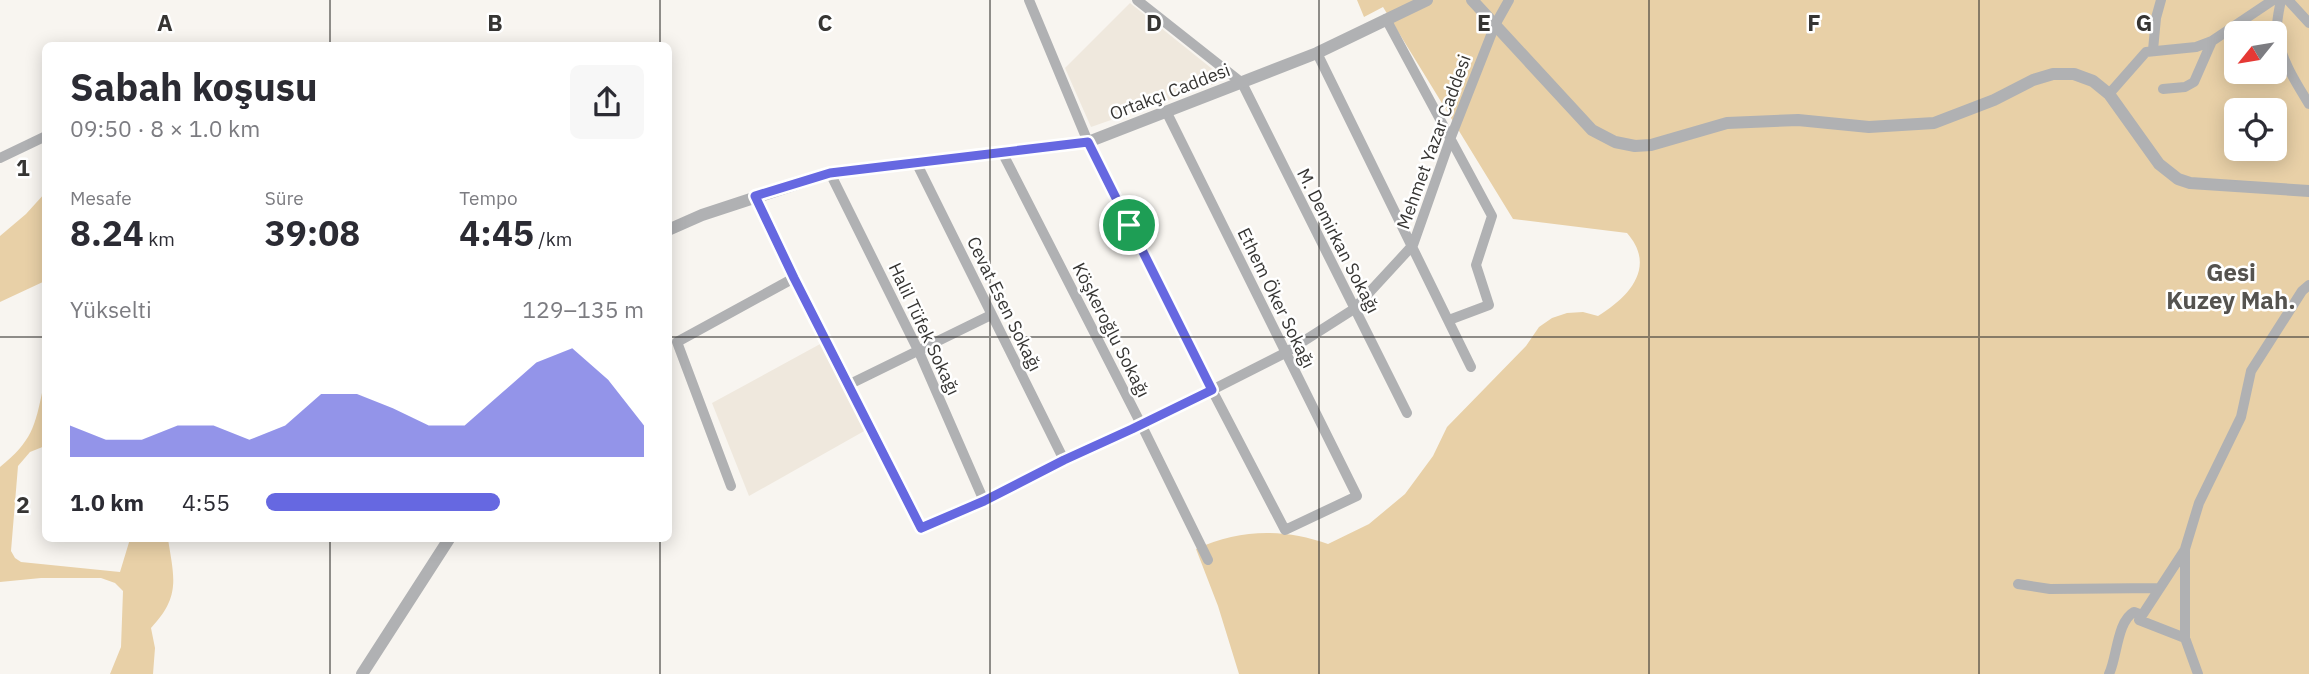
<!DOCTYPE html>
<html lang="tr">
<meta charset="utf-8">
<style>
body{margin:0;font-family:"IBM Plex Sans",sans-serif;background:#f7f7f7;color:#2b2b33;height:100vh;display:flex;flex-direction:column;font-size:26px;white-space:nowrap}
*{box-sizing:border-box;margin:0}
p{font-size:23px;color:#7c7c81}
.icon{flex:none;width:38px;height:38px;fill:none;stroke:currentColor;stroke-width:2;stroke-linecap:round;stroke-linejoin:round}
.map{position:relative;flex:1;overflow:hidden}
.panel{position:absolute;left:42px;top:42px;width:630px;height:500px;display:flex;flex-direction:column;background:#fff;border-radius:10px;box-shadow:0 4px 18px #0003}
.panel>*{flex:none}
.needle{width:46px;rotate:240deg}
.controls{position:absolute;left:2224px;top:21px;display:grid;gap:14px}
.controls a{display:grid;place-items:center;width:63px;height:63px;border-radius:10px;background:#fff;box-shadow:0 4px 18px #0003;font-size:35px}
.pin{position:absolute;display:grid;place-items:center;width:60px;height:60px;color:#fff;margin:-30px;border:4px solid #fff;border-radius:50%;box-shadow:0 2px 7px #0007}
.round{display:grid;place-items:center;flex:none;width:74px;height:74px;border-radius:10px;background:#f7f7f7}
.head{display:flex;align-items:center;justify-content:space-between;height:119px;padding:0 28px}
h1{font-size:38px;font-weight:700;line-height:52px}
.stats{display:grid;grid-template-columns:repeat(3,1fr);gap:10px;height:119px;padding:7px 28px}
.stats div{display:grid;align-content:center}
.stats b{font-size:35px;font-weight:700}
.stats small{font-size:19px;font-weight:400}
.stats p{font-size:19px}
.chart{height:196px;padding:14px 28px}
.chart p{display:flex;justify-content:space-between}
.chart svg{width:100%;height:126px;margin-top:7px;fill:#6668e1;opacity:.7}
ul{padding:0 28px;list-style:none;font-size:23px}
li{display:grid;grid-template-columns:112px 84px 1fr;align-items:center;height:52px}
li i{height:18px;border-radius:9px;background:#6668e1}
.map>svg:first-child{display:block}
.built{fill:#efe8dd}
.green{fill:#e8d0a7;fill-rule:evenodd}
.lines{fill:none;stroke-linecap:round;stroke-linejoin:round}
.minor{stroke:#b0b1b3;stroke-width:10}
.tertiary{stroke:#b0b1b3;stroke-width:12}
.route-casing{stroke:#fff;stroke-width:14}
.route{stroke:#6668e1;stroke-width:9}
.grid{fill:none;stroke:#363533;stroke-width:2;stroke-opacity:0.55}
.labels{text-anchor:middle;stroke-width:5;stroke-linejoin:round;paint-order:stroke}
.street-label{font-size:18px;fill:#363533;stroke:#fff}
.district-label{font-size:24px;font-weight:bold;fill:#55534f;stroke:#fff}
.grid-label{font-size:23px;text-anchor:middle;font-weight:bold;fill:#363533;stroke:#fff;stroke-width:5;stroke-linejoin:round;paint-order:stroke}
</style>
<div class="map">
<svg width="2309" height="674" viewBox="0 0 2309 674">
<rect width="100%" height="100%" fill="#f8f5f0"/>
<path class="built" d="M 1130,3 L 1216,72 L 1214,84 L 1091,127 L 1065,68 Z
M 822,343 L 866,430 L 749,496 L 712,403 Z"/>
<path class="green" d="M 1357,0 L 2309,0 L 2309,674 L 1239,674 L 1218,606 L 1196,549 C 1239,529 1283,528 1328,544 L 1369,524 L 1405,494 L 1433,456 L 1447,427 L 1526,346 L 1539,327 L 1552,318 L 1567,313 L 1583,312 L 1598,316 C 1629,297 1657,267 1627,233 L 1513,219 L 1383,7 L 1364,17 ZM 2236,33 L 2275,33 L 2275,72 L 2236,72 ZM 2236,110 L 2275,110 L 2275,149 L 2236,149 Z
M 45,193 L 45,281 L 0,302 L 0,236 L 26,214 Z
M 45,387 L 45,446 L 30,452 L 18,466 L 11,551 L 15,558 L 21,562 L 120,572 L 130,539 L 168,539 C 174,578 181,596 151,628 L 155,648 L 153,674 L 110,674 L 121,647 L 123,591 L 115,583 L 101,578 L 41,578 L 0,582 L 0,467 C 32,441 35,427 43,388 Z"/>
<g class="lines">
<path class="minor" d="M 1029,0 L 1088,142 L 1212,390 L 1285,530 L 1357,496 L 1167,113
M 1137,0 L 1242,83 L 1407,413
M 2281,0 C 2279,11 2276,22 2277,33 C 2280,58 2296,83 2309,104
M 2288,0 L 2309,23
M 1386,19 L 1492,216 L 1476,265 L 1489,305 L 1449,320
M 2153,50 L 2156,18 L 2161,0
M 1317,53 L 1471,367
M 2163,89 L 2185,87 L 2194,82 L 2212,41
M 2109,94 L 2146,52 L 2196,47 L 2212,41 L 2273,0
M 1003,154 L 1141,424 L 1208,560
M 0,158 L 46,136
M 916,162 L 1064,460
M 830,173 L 919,352 L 984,501
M 755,196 L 794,278 L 921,528 L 984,501 L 1064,460 L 1132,429 L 1212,390 L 1285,353 L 1354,309 L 1413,245 L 1451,137 L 1495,25 L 1509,0
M 848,385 L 991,315
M 731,486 L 677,342 L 794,278
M 2184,551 L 2139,620 L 2185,638
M 2018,584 L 2050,589 L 2160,588
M 2109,674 C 2117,658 2117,621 2134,612 L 2142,615
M 2198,674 L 2185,638 L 2185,549 L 2199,503 L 2241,417 L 2251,371 L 2302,291 L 2309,285"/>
<path class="tertiary" d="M 1472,0 L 1592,130 L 1615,142 L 1635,146 L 1651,145 L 1727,123 L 1798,120 L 1869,127 L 1934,123 L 1994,100 L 2033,80 L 2053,74 L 2074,74 L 2093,81 L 2109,94 L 2159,164 L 2178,179 L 2190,183 L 2309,191
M 668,230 L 702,215 L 830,173 L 1088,142 L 1317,53 L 1427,0
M 362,674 L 449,539"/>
</g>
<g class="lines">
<defs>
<path id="route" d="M 1088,142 L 1212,390 L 1132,429 L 1064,460 L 984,501 L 921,528 L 794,278 L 755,196 L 830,173 Z"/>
</defs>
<use href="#route" class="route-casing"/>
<use href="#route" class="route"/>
</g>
<path class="grid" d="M 330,0 L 330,46M 660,0 L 660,46M 990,0 L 990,674M 1319,0 L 1319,674M 1649,0 L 1649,674M 1979,0 L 1979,674M 0,337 L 46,337M 668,337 L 2309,337M 330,539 L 330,674M 660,539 L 660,674"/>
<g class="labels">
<g class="street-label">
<text transform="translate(1170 92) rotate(-21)" y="6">Ortakçı Caddesi</text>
<text transform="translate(1434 142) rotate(-70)" y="6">Mehmet Yazar Caddesi</text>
<text transform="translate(1338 241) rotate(63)" y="6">M. Demirkan Sokağı</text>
<text transform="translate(1276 298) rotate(64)" y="6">Ethem Öker Sokağı</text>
<text transform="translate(1004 304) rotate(64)" y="6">Cevat Esen Sokağı</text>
<text transform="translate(924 329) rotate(65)" y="6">Halil Tüfek Sokağı</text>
<text transform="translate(1111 330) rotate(63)" y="6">Köşkeroğlu Sokağı</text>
</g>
<g class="district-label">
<text x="2231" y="281">Gesi<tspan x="2231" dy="28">Kuzey Mah.</tspan></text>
</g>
</g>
<g class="grid-label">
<text x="165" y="31">A</text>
<text x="495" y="31">B</text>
<text x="825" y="31">C</text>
<text x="1154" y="31">D</text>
<text x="1484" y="31">E</text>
<text x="1814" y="31">F</text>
<text x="2144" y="31">G</text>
<text x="23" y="176">1</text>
<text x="23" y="513">2</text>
</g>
</svg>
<div class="controls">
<a><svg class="needle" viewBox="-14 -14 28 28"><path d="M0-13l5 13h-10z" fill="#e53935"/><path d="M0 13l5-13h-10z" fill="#7c7c81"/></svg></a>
<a><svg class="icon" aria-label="locate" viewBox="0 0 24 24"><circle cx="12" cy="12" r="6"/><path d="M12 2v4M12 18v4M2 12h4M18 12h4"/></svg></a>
</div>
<div class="pin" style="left:1129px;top:225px;background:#1e9e55"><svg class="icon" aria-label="arrive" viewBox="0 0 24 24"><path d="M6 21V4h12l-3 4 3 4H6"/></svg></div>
<section class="panel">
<div class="head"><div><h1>Sabah koşusu</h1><p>09:50 · 8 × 1.0 km</p></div><a class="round"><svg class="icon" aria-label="share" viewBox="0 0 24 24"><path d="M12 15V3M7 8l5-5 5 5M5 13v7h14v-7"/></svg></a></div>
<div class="stats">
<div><p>Mesafe</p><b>8.24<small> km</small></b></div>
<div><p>Süre</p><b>39:08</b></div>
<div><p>Tempo</p><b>4:45<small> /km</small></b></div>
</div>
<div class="chart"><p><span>Yükselti</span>129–135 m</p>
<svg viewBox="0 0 160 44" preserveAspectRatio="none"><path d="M0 44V33L10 38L20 38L30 33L40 33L50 38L60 33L70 22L80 22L90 27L100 33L110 33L120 22L130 11L140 6L150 17L160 33V44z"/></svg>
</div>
<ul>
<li><b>1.0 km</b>4:55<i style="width:62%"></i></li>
</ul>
</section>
</div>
